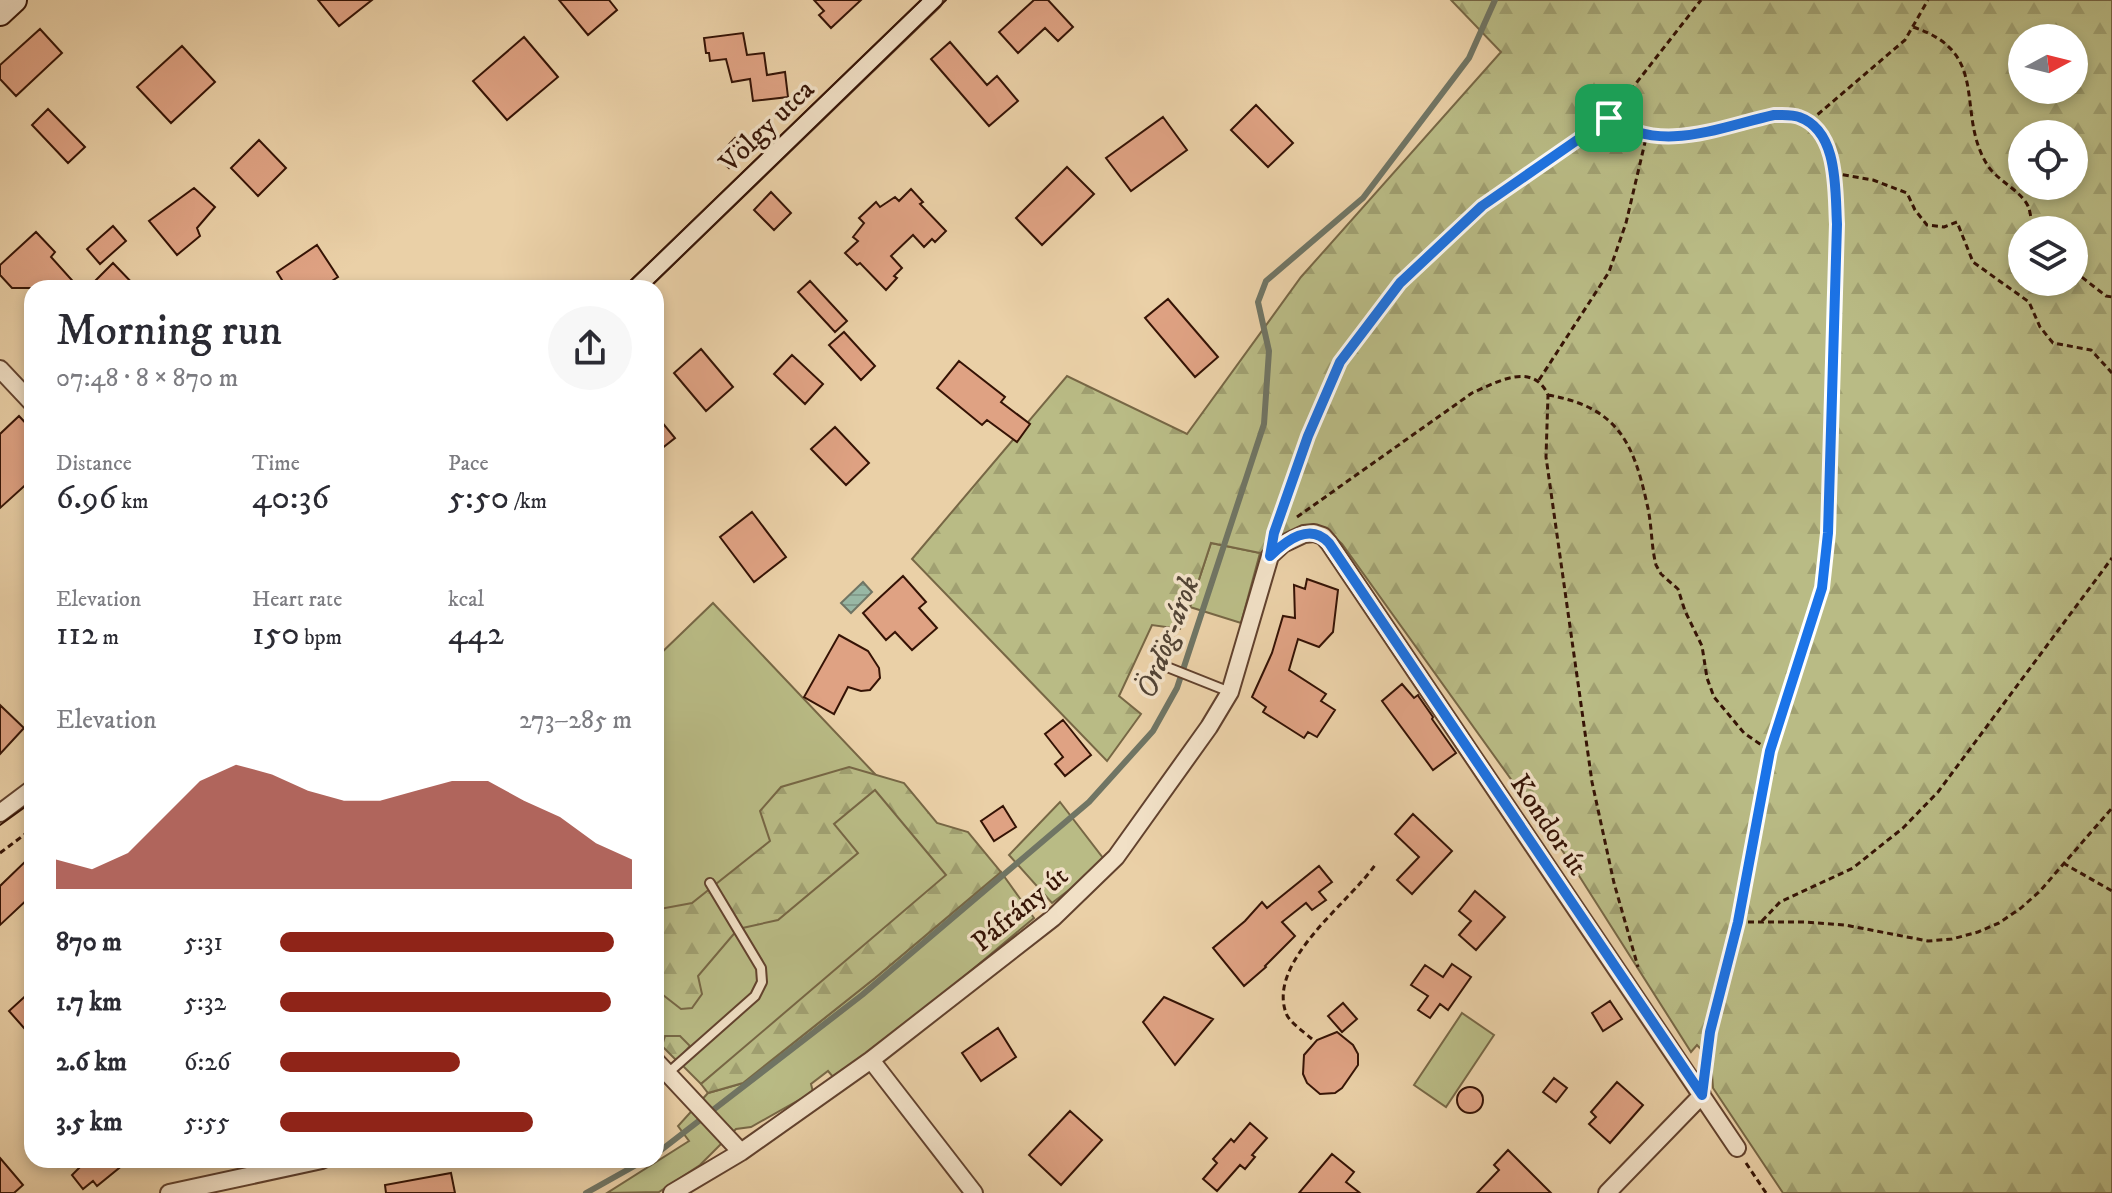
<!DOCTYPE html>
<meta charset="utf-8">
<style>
body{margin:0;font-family:"IM FELL DW Pica",serif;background:#f7f7f7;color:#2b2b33;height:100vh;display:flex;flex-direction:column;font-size:30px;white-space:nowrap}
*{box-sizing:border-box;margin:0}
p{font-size:26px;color:#7c7c81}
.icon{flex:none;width:44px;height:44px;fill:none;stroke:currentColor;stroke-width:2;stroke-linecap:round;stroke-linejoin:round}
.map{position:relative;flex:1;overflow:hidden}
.details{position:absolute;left:24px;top:280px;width:640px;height:888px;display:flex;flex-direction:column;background:#fff;border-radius:24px;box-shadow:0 4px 12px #0003}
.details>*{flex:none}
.needle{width:52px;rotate:83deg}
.tools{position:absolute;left:2008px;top:24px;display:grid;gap:16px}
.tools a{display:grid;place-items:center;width:80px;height:80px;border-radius:50%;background:#fff;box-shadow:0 4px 12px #0003;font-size:40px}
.pin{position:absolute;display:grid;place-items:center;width:68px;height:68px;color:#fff;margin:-34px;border-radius:16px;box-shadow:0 4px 12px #0006}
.round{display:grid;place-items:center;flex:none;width:84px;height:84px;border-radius:42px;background:#f7f7f7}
.head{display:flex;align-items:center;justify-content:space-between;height:136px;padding:0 32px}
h1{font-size:44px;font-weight:600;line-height:60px}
.figures{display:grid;grid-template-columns:repeat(3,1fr);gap:12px;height:136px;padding:8px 32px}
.figures div{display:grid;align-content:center}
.figures b{font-size:34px;font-weight:600}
.figures small{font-size:22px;font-weight:400}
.figures p{font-size:22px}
.chart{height:224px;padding:16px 32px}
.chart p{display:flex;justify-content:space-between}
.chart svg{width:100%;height:144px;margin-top:8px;fill:#8f2418;opacity:.7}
ul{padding:0 32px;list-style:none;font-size:26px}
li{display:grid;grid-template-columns:128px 96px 1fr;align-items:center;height:60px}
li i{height:20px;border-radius:10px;background:#8f2418}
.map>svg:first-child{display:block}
.green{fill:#b9bb85;stroke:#776745;stroke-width:2}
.forest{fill:url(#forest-firs);stroke:#776745;stroke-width:2;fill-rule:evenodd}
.water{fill:url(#water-rules);stroke:#707564;stroke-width:2}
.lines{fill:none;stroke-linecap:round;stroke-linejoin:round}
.stream{stroke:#707564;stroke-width:6}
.building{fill:#dfa283;stroke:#351305;stroke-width:2}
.lane-casing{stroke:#62422e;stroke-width:12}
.street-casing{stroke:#62422e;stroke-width:20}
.secondary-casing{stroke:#351305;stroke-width:28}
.path{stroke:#351305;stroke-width:3;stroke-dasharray:6 4;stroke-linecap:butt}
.lane{stroke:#f1e0c6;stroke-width:8}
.street{stroke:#f1e0c6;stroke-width:16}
.secondary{stroke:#f1e0c6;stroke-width:24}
.tram{stroke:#351305;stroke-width:2}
.route-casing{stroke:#fff;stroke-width:16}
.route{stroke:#1a73e8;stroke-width:10}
.labels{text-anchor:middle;stroke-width:7;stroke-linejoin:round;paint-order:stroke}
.street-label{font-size:28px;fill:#351305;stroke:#f1e0c6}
.water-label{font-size:30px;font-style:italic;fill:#534435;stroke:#f1e0c6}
</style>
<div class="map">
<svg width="2112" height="1193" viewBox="0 0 2112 1193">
<defs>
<pattern id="forest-firs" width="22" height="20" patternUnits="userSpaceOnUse" patternTransform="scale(2)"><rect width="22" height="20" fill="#b9bb85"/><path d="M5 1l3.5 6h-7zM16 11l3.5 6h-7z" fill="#a0a071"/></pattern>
<pattern id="water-rules" width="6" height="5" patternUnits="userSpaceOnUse" patternTransform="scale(2)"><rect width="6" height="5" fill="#98b7a4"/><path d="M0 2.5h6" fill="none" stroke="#849c8c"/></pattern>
</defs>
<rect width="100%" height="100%" fill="#ead0a7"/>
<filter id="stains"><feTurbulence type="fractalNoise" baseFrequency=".0025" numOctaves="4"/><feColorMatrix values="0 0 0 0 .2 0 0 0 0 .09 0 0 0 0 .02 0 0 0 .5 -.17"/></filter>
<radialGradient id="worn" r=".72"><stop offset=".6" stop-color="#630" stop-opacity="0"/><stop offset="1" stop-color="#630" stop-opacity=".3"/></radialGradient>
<path class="green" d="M 1211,543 L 1260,553 L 1241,623 L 1190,607 Z
M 713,603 L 964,868 L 701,1084 L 656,1039 L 656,658 Z
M 1060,802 L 1103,858 L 1082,880 L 1052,903 L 1009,855 Z
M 1001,872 L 1034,918 L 893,1036 L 833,1077 L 828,1071 L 811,1084 L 813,1092 L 751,1127 L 736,1129 L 700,1165 L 659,1192 L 607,1193 L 689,1141 L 678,1126 L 708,1093 L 743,1083 L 875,978 Z
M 1462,1013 L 1494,1035 L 1446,1107 L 1414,1085 Z"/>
<path class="forest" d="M 1451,0 L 2112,0 L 2112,1193 L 1783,1193 L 1713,1088 L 1711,1060 L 1697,1045 L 1691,1052 L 1569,860 L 1342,544 L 1327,530 L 1260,553 L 1211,543 L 1190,607 L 1180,629 L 1152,625 L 1119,696 L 1141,714 L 1107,761 L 912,559 L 1067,376 L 1187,434 L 1301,277 L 1501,52 ZM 2022,38 L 2074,38 L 2074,90 L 2022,90 ZM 2022,134 L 2074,134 L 2074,186 L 2022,186 ZM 2022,230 L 2074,230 L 2074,282 L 2022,282 Z
M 849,767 L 904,783 L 937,823 L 968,832 L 1001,872 L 875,978 L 743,1083 L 708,1093 L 701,1084 L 946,875 L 875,790 L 834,824 L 858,853 L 778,920 L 738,929 L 698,976 L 702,994 L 692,1008 L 681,1009 L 663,995 L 656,995 L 656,907 L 660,909 L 692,903 L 770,841 L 760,811 L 781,787 Z
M 665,1036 L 680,1036 L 690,1046 L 677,1061 L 662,1046 Z"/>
<path class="water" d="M 863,582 L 872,592 L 851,613 L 841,603 Z"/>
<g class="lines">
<path class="stream" d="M 656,1154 L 862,995 L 1089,802 L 1153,731 L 1177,688 L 1264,424 L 1269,351 L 1258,302 L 1266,281 L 1363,198 L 1469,58 L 1495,0
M 586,1193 L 645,1160"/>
</g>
<path class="building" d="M 318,0 L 372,0 L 339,26 Z
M 559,0 L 609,0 L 617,10 L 588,35 Z
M 814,0 L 861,0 L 831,28 L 819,15 L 824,11 Z
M 1034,0 L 1048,0 L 1073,27 L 1058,41 L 1045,28 L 1018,53 L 999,32 Z
M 40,29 L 62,53 L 16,96 L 0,79 L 0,65 Z
M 743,33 L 747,55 L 764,53 L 767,75 L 785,72 L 788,97 L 753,101 L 750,79 L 732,82 L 726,59 L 710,61 L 709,53 L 706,53 L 704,38 Z
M 524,37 L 558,77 L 507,120 L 473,81 Z
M 950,42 L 987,85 L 997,76 L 1018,101 L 989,126 L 931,59 Z
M 182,46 L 215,82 L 171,123 L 137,87 Z
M 1256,105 L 1293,143 L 1268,167 L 1231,130 Z
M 48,109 L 85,147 L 68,163 L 32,125 Z
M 1163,117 L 1187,150 L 1131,191 L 1106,158 Z
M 735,138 L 746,149 L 729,168 L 717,157 Z
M 259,140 L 286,168 L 258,196 L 231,168 Z
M 1067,167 L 1094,194 L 1042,245 L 1016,218 Z
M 194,188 L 215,207 L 197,228 L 200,236 L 177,255 L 149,221 Z
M 911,189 L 923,202 L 920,204 L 946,231 L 935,242 L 932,239 L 924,247 L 913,235 L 891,256 L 902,268 L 894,276 L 897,278 L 886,290 L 860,263 L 857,265 L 845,253 L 858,241 L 853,237 L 864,223 L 859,218 L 876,202 L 880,207 L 895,197 L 899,201 Z
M 771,192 L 791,213 L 774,230 L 754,210 Z
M 113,226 L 126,241 L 100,264 L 87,249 Z
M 36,232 L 55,252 L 51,257 L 79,288 L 12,288 L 0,275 L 0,265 Z
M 317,245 L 338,277 L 321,288 L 287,288 L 277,272 Z
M 113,263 L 137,288 L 88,288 Z
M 810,281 L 847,321 L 835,332 L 798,292 Z
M 1168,299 L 1218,357 L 1195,377 L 1145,318 Z
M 844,332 L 875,366 L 861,380 L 829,345 Z
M 701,349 L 733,387 L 706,411 L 674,373 Z
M 792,355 L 823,384 L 805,404 L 774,374 Z
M 959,361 L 1005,397 L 1001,402 L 1030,424 L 1017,442 L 987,420 L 982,425 L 937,388 Z
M 656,415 L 675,438 L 656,453 Z
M 19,416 L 32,430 L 32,479 L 0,508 L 0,434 Z
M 835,427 L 869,463 L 846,485 L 811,449 Z
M 752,512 L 786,557 L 754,582 L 720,537 Z
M 903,576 L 926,602 L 919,608 L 937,628 L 912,650 L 895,632 L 886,640 L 863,613 Z
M 1307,579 L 1338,590 L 1333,632 L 1319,647 L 1298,639 L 1289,670 L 1326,694 L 1321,701 L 1335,710 L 1317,737 L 1308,732 L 1304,738 L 1263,712 L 1266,707 L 1252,697 L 1272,653 L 1283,616 L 1295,618 L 1294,585 L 1305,589 Z
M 839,635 L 868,651 L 879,668 L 880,678 L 870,690 L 861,691 L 848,687 L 834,714 L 804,697 Z
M 1402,684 L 1414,698 L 1418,695 L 1419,697 L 1433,717 L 1432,719 L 1456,753 L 1433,770 L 1382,701 Z
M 0,705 L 24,728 L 0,754 Z
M 1063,720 L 1091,755 L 1065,776 L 1055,764 L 1063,757 L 1045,734 Z
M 1003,806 L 1016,827 L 994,841 L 981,821 Z
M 1413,814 L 1452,851 L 1412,894 L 1397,880 L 1419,857 L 1395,834 Z
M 32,855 L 32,895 L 0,925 L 0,886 Z
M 1319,866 L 1332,882 L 1319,892 L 1326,900 L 1312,910 L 1306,903 L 1282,922 L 1295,936 L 1265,966 L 1266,967 L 1244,986 L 1213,948 L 1245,921 L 1262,902 L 1267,908 Z
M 1475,891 L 1505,917 L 1476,950 L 1459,935 L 1471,921 L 1459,911 Z
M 1452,964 L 1471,977 L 1448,1010 L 1440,1004 L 1430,1018 L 1418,1010 L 1428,996 L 1411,985 L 1425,965 L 1443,977 Z
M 32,990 L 32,1037 L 9,1011 Z
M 1164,997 L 1213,1019 L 1175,1065 L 1143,1022 Z
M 1610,1001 L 1622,1019 L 1603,1031 L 1592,1013 Z
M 1343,1003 L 1357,1019 L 1342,1032 L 1328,1016 Z
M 998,1028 L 1016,1057 L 981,1081 L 962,1053 Z
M 1337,1032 L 1353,1045 L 1358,1054 L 1358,1065 L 1342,1088 L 1335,1093 L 1320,1094 L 1307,1083 L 1303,1074 L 1304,1055 L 1317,1040 Z
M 1554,1078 L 1567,1088 L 1556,1102 L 1543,1092 Z
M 1617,1082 L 1643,1105 L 1610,1143 L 1589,1124 L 1596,1117 L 1591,1112 Z
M1457 1100a13 13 0 1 1 26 0a13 13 0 1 1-26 0Z
M 1070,1111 L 1102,1140 L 1061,1185 L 1029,1155 Z
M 1250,1123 L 1267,1138 L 1252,1155 L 1255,1157 L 1245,1169 L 1240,1165 L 1217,1191 L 1203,1179 L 1217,1163 L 1213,1159 L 1231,1139 L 1234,1142 Z
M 1508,1150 L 1551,1193 L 1477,1193 L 1499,1170 L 1494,1165 Z
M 1332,1154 L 1354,1172 L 1346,1182 L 1360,1193 L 1299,1193 Z
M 0,1158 L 23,1185 L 14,1193 L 0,1193 Z
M 77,1160 L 129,1160 L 97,1186 L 93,1181 L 83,1189 L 72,1175 L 81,1166 Z
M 451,1173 L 455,1193 L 386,1193 L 385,1185 Z"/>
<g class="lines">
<defs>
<path id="lane" d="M 1162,665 L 1230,692
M 668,1073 L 755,996 L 762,982 L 761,968 L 710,883"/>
<path id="street" d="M 636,288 L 934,0
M 0,369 L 32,403
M 0,813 L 32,789
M 871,1060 L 974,1193
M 656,1061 L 741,1152
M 169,1193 L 322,1160
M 672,1193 L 741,1152 L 871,1060 L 1053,918 L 1116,857 L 1209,727 L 1230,692 L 1270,556 L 1283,544 L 1304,534 L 1314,533 L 1323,536 L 1329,543 L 1737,1148
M 1607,1193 L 1702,1095"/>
<path id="secondary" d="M 0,13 L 14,0"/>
</defs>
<use href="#lane" class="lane-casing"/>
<use href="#street" class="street-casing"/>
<use href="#secondary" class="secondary-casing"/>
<path class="path" d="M 1913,27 C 1993,53 1954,113 1988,166 C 1998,181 2020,190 2028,206 C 2031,213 2031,223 2034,230
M 1609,118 C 1621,127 1633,134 1647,137 C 1694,143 1761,105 1798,116 C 1814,121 1824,136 1829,151 C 1837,174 1835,201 1837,224 L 1828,533 L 1822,588 L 1770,751 L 1738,922 L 1704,1067
M 1810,121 L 1905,40 L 1928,0
M 1833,173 L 1873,180 L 1907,193 L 1915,210 L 1927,225 L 1944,227 L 1957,222 L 1973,262 L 2029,302 L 2040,327 L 2053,343 L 2091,350 L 2112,373
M 2074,271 L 2106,296 L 2112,297
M 1539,380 L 1609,272 L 1626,223 L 1646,138
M 1548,395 C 1616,407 1633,440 1647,504 C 1652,524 1651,546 1656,565 L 1661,574 L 1678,589 L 1685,611 L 1702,646 L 1707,678 L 1714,697 L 1744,733 L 1770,751
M 1297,517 L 1472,393 C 1497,382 1533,361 1548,395 L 1546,457 L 1592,782 L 1614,883 L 1638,967
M 1276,529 L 1308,436 L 1340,362 L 1400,283 L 1482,206 L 1609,118 L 1701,0
M 0,853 L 32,829
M 2063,863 L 2112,891
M 1762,921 L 1780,902 L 1853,868 L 1903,828 L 1938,792 L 2112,558
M 1738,922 L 1805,922 L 1845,925 L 1928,941 L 1952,939 L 1978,932 L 1999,923 L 2021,908 L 2040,891 L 2112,808
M 1312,1039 C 1304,1032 1289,1022 1286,1013 C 1267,961 1350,902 1375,865
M 1746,1163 L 1766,1193"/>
<use href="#lane" class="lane"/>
<use href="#street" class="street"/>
<use href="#secondary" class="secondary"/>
<path class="tram" d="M 623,288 L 921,0
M 649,288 L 946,0
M 0,825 L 32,802"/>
</g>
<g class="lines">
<defs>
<path id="route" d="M 1774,115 C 1782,115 1792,114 1799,117 C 1839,131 1835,191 1837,224 L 1828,533 L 1822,588 L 1770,751 L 1738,922 L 1710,1032 L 1702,1095 L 1329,543 C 1310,522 1287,540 1270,556 L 1274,533 L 1308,436 L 1340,362 L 1400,283 L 1482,206 L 1609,118 C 1660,155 1719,127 1774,115 Z"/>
</defs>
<use href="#route" class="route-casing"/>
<use href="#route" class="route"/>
</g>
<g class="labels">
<g class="street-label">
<text transform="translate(766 125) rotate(-44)" y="10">Völgy utca</text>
<text transform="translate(1550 824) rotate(56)" y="10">Kondor út</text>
<text transform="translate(1019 908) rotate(-40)" y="10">Páfrány út</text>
</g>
<g class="water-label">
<text transform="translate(1167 637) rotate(-69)" y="10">Ördög-árok</text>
</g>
</g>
<rect width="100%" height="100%" filter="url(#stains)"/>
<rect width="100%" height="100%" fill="url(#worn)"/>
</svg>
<div class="tools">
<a><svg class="needle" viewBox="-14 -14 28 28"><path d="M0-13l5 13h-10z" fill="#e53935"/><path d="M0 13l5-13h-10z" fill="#7c7c81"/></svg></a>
<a><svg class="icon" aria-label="locate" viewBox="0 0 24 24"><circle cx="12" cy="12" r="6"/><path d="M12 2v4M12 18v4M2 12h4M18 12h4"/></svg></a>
<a><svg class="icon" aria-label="layers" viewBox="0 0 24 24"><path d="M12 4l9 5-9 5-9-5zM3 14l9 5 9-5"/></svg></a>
</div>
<div class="pin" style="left:1609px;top:118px;background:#1e9e55"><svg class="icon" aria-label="arrive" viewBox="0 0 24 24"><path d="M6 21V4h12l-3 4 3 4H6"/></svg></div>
<section class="details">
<div class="head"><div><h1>Morning run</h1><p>07:48 · 8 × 870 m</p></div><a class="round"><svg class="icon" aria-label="share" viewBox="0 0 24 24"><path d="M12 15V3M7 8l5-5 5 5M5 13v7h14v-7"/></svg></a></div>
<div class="figures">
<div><p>Distance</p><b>6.96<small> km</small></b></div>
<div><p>Time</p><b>40:36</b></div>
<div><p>Pace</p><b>5:50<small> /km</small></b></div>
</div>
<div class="figures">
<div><p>Elevation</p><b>112<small> m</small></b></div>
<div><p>Heart rate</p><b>150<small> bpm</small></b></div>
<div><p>kcal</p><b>442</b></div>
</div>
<div class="chart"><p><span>Elevation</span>273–285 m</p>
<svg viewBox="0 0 160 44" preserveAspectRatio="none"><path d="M0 44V35L10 38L20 33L30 22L40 11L50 6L60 9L70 14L80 17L90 17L100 14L110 11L120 11L130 17L140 22L150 30L160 35V44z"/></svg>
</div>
<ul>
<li><b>870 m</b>5:31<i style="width:95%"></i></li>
<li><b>1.7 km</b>5:32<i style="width:94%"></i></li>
<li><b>2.6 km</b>6:26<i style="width:51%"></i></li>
<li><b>3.5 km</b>5:55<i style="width:72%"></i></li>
</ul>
</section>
</div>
